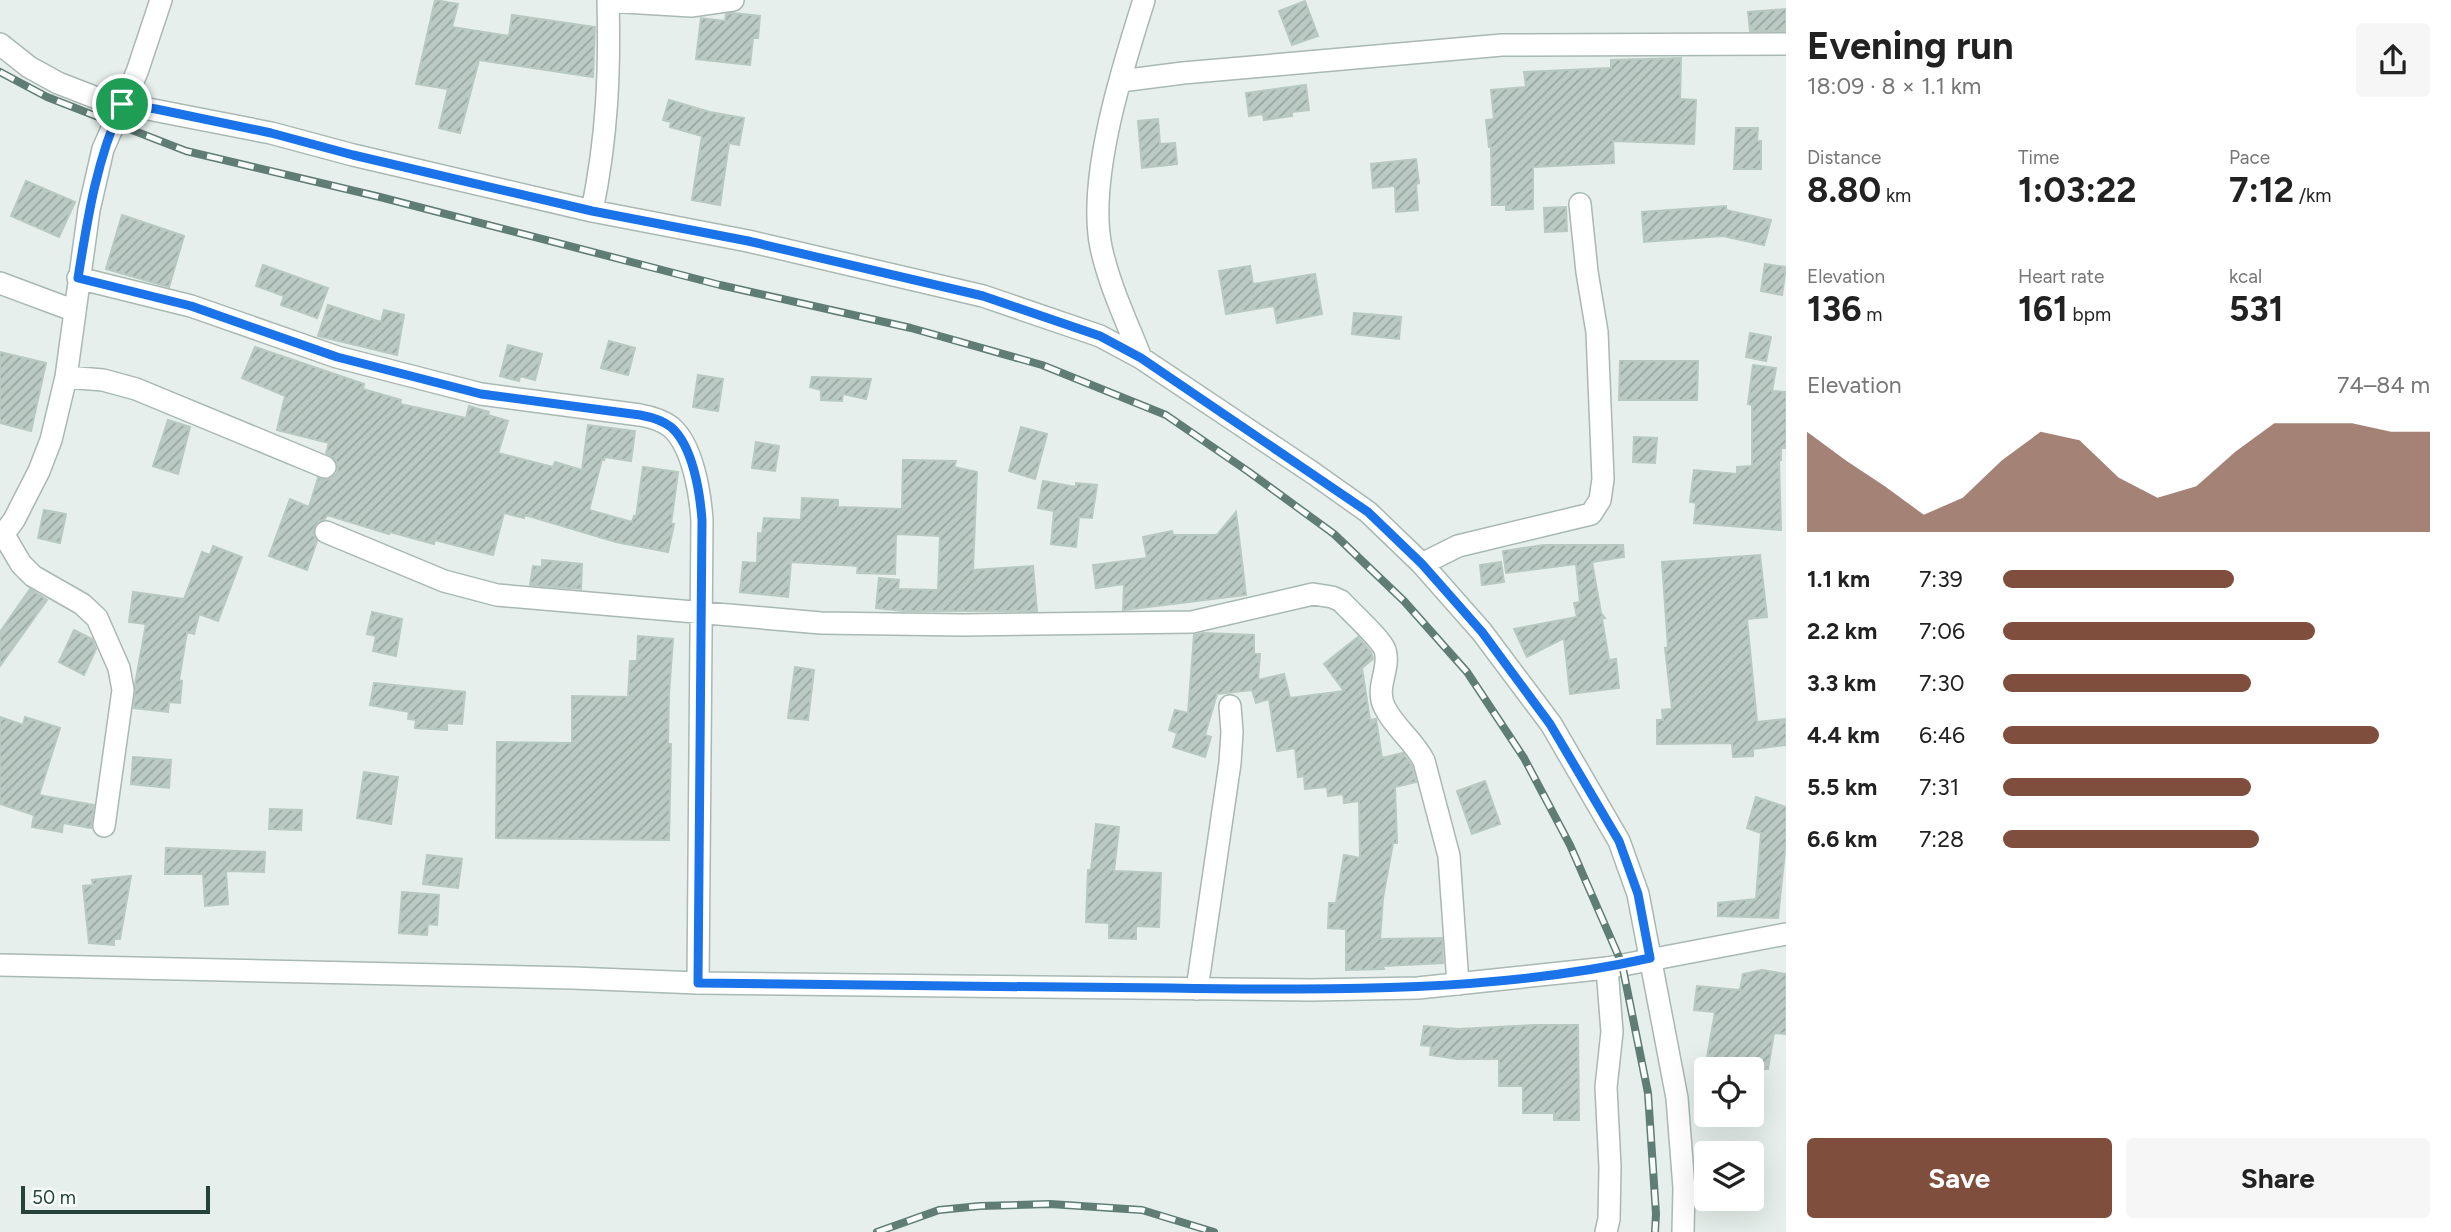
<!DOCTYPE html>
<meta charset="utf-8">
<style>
body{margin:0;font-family:Figtree,sans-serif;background:#f6f6f6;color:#222;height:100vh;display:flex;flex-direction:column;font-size:26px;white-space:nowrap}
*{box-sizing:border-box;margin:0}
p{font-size:23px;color:#767676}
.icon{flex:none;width:38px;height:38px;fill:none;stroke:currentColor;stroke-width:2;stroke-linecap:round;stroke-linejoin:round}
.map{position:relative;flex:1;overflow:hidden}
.drawer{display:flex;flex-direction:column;background:#fff;width:665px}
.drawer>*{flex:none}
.buttons{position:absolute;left:1694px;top:1057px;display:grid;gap:14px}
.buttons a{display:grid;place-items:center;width:70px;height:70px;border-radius:7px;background:#fff;box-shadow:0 7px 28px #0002;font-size:35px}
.scale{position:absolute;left:21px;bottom:18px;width:189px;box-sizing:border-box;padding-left:7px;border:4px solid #24423a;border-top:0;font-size:19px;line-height:24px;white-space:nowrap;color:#24423a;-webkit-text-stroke:5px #f7fbf9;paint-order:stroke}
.pin{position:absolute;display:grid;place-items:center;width:60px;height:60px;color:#fff;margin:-30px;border:4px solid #fff;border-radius:50%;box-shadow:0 2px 7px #0007}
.round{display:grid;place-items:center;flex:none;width:74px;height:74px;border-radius:7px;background:#f6f6f6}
.head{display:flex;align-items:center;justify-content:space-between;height:119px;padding:0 21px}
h1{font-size:38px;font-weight:700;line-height:52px}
.metrics{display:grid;grid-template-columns:repeat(3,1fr);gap:10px;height:119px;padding:7px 21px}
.metrics div{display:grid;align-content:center}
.metrics b{font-size:35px;font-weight:700}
.metrics small{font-size:19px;font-weight:400}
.metrics p{font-size:19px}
.chart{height:196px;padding:14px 21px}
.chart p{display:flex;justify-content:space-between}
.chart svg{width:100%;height:126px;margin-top:7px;fill:#804e3d;opacity:.7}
.cta{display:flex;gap:14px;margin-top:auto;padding:14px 21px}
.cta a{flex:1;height:80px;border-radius:7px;background:#804e3d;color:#fff;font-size:28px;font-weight:700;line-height:80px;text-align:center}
.cta a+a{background:#f6f6f6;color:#222}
ul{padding:0 21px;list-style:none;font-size:23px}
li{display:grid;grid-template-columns:112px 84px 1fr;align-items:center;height:52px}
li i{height:18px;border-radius:9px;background:#804e3d}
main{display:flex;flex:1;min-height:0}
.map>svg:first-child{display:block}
.building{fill:url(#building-hatch);stroke:#b8c9c2;stroke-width:2}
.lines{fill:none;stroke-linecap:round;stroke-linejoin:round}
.minor-casing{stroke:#a8b8b2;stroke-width:24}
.tertiary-casing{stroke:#a8b8b2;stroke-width:24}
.minor{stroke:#fff;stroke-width:21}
.tertiary{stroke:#fff;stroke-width:21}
.rail-casing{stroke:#5f7d75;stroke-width:8}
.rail{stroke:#f7fbf9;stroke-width:5;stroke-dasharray:16;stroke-linecap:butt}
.route-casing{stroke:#fff;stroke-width:14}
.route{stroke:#1a73e8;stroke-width:9}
</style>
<main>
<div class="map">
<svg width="1786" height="1232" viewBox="0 0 1786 1232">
<defs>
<pattern id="building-hatch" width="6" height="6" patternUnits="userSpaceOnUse" patternTransform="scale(1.75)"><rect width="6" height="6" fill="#bbcac4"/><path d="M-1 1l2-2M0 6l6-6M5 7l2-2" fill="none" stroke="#98a6a0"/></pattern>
</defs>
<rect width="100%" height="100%" fill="#e6efeb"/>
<path class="building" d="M 435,0 L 458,4 L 452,27 L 509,36 L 512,15 L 595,27 L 593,77 L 479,60 L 460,133 L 439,128 L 448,89 L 416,84 Z
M 1305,1 L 1318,36 L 1292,45 L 1279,11 Z
M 1786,9 L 1786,31 L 1750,31 L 1748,12 Z
M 733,13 L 760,16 L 758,38 L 753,38 L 750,65 L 696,59 L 701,18 L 725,21 L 726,14 Z
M 1681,58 L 1680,99 L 1696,100 L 1694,144 L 1613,141 L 1614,163 L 1533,167 L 1533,209 L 1506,210 L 1506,205 L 1492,205 L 1491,147 L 1489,147 L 1486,120 L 1494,119 L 1491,90 L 1526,87 L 1524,72 L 1611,68 L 1611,60 Z
M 1306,85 L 1309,110 L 1292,112 L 1292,116 L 1264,120 L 1263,114 L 1249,116 L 1246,93 Z
M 669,100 L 710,112 L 744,118 L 739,145 L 729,143 L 720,205 L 692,200 L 702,136 L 670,127 L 671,122 L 663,120 Z
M 1158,119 L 1160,144 L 1175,143 L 1177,164 L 1142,168 L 1138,121 Z
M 1736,128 L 1758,128 L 1757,141 L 1761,141 L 1761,169 L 1734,169 Z
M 1416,159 L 1419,183 L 1416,184 L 1418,210 L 1396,212 L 1395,186 L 1373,188 L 1371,164 Z
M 26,181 L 75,202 L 59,237 L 11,216 Z
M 1726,206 L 1726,210 L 1771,220 L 1764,245 L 1723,236 L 1644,242 L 1642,212 Z
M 1566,207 L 1567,231 L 1545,232 L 1544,208 Z
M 122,215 L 184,236 L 169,287 L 106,269 Z
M 1765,264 L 1786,267 L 1782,295 L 1761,291 Z
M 263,265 L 328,288 L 317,318 L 281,305 L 284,296 L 256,286 Z
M 1250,266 L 1253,284 L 1315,274 L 1322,314 L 1277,323 L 1274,306 L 1226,314 L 1219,271 Z
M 328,305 L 381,322 L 384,310 L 404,315 L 397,355 L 318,336 Z
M 1354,313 L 1401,317 L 1399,339 L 1352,334 Z
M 1750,333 L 1771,337 L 1766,361 L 1746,357 Z
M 609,341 L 635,348 L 628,375 L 601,368 Z
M 508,345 L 542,354 L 535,380 L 520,376 L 519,381 L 500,376 Z
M 255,347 L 364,384 L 363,389 L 401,400 L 400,404 L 466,418 L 469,406 L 489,412 L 488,415 L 508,421 L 498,453 L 553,467 L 555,462 L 582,470 L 588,425 L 635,431 L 631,461 L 605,457 L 604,460 L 602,459 L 589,510 L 632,522 L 634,516 L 636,517 L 643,467 L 678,472 L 671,524 L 674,524 L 668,552 L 616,542 L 525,515 L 524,518 L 504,513 L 493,555 L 435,540 L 434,544 L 390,532 L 389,534 L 327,515 L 325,519 L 319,521 L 314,528 L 313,534 L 317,541 L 307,570 L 269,556 L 290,499 L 309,507 L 318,478 L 326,480 L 332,478 L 337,473 L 338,466 L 335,459 L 326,453 L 329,443 L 277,430 L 285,396 L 242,378 Z
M 0,352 L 46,363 L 31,431 L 0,423 Z
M 1620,361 L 1698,361 L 1697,400 L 1619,400 Z
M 1753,365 L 1776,368 L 1772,391 L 1786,392 L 1786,448 L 1781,448 L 1781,460 L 1779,460 L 1781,530 L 1694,523 L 1696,503 L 1690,502 L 1694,470 L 1737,474 L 1737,467 L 1752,466 L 1752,405 L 1748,404 Z
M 698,375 L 723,379 L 718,411 L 693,407 Z
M 812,377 L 871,379 L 866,399 L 843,394 L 842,401 L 821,400 L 821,390 L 810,387 Z
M 168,420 L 190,427 L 178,474 L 153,466 Z
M 1021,427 L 1047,434 L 1035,479 L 1009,471 Z
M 1634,437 L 1657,438 L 1655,463 L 1633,462 Z
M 756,442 L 779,446 L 775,471 L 752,468 Z
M 903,460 L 956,461 L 954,467 L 977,472 L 973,570 L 1033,566 L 1037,611 L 903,611 L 876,608 L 879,578 L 899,580 L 898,589 L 938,590 L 940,536 L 896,534 L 895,574 L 857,573 L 858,566 L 791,562 L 788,597 L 740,592 L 743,562 L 757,563 L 758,533 L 762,534 L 764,518 L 801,520 L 802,498 L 838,500 L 838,507 L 902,509 Z
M 1043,481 L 1076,487 L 1076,483 L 1097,485 L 1092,518 L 1079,517 L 1076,547 L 1051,544 L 1054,511 L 1038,508 Z
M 44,510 L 66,514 L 60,543 L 38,538 Z
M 1236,512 L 1246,595 L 1123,610 L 1124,584 L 1096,588 L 1093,565 L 1147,558 L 1143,537 L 1172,531 L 1173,535 L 1217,535 Z
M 1544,545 L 1623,545 L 1624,557 L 1592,562 L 1601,613 L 1605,618 L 1602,619 L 1609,660 L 1616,659 L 1619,688 L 1570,694 L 1564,638 L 1527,657 L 1514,629 L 1577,617 L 1574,603 L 1580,602 L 1576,564 L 1506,573 L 1503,551 Z
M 213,546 L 242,557 L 218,621 L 199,614 L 194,634 L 187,632 L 179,680 L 182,681 L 180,703 L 169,702 L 168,712 L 134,708 L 135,684 L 146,624 L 129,622 L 133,592 L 184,599 L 202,552 L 210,555 Z
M 1760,555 L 1767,617 L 1747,619 L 1757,722 L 1786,719 L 1786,745 L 1753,749 L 1753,756 L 1733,757 L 1732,743 L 1657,744 L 1657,720 L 1663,720 L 1662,710 L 1672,709 L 1665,648 L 1668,647 L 1662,562 Z
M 542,560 L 582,564 L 581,589 L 530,585 L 533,566 L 542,567 Z
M 1501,562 L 1504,582 L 1482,585 L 1480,565 Z
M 30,589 L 47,600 L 0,666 L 0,632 Z
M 372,612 L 402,619 L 396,656 L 373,651 L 376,636 L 367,634 Z
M 74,630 L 92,639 L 96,649 L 84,675 L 59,662 Z
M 1203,633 L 1254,635 L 1254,654 L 1260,654 L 1258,680 L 1284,674 L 1290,698 L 1344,691 L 1324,664 L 1358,637 L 1371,652 L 1373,659 L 1362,668 L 1370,720 L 1376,719 L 1382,758 L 1403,753 L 1412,766 L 1416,782 L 1395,787 L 1397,843 L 1393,843 L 1383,898 L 1380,939 L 1442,938 L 1443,963 L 1383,966 L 1384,969 L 1346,970 L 1346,929 L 1328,928 L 1329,903 L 1336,903 L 1344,855 L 1360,858 L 1359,801 L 1344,803 L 1343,794 L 1328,796 L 1327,787 L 1305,789 L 1304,776 L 1298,777 L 1295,748 L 1277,751 L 1269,699 L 1256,703 L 1252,690 L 1217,694 L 1205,735 L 1211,737 L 1205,757 L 1173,747 L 1177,733 L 1169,730 L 1175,710 L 1188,713 L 1194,635 Z
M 638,636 L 673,639 L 669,694 L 668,744 L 671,744 L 669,840 L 496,838 L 497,742 L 572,743 L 572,696 L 628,697 L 630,661 L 637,661 Z
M 795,667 L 814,670 L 808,720 L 788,718 Z
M 374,683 L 465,692 L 462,724 L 447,723 L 447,730 L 415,728 L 416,720 L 408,719 L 409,712 L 370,705 Z
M 0,717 L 23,725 L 25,717 L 60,728 L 39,795 L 94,805 L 91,828 L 63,823 L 62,832 L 32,827 L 34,815 L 0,804 Z
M 133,757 L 171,760 L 169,788 L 131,784 Z
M 364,772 L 398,777 L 391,824 L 357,818 Z
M 1485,781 L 1500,824 L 1472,834 L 1457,791 Z
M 1756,797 L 1786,807 L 1786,841 L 1778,918 L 1718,916 L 1718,903 L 1756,899 L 1761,833 L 1747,828 Z
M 270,809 L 302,810 L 301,830 L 269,829 Z
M 1096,824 L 1119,827 L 1114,871 L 1161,873 L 1159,927 L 1136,926 L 1136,939 L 1109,938 L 1109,923 L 1086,922 L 1088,870 L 1091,870 Z
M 166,848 L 265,852 L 264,872 L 226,871 L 228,904 L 205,906 L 203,874 L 165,874 Z
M 427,855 L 462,859 L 458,888 L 423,884 Z
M 131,876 L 120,939 L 114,939 L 114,945 L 89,943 L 83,886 L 93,885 L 92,880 Z
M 402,892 L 439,895 L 437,925 L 428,924 L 427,935 L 399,933 Z
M 1762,970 L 1786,974 L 1786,1034 L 1774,1033 L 1768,1069 L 1705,1069 L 1715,1012 L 1694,1010 L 1697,986 L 1740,990 L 1743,974 Z
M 1535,1025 L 1578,1025 L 1579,1120 L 1554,1120 L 1554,1113 L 1523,1113 L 1523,1086 L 1499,1086 L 1499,1059 L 1457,1059 L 1430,1055 L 1431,1046 L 1421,1045 L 1424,1026 L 1458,1029 Z"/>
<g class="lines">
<defs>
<path id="minor" d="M 608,1 L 691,6 L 733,0
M 0,44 L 29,67 L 58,83 L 102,100 L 271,133 L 353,155 L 592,211 L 748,241 L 983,296 L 1100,336 L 1141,358 L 1313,473 L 1368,512 L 1422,564 L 1482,632 L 1551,724 L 1619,841 L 1638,894 L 1677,1098 L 1684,1188 L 1683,1232
M 1121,81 L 1183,73 L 1502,45 L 1786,44
M 592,211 C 607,138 610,74 608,0
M 78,278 L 191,306 L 337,357 L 481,394 L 640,415 C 651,417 662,420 671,427 C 693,446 700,493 702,520 L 698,983
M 0,283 L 75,311
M 1141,358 C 1127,322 1109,285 1101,247 C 1087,179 1123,66 1144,0
M 66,377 L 103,380 L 136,389 L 325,467
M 326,532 L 444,581 L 497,595 L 821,623 L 963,625 L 1192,622 L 1313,594 L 1332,597 L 1341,601 C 1350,611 1381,639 1385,650 C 1391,669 1374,688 1385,708 C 1395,728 1414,741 1424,761 L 1449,856 L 1458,984
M 4,535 L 21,564 L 33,576 L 82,604 L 97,618 L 119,668 L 123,690 L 104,826
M 0,539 L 14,520 L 39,471 L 51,440 L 66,377 L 89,210 L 103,149 L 137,72 L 161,0
M 1422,564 L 1458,546 L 1591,514 L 1600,500 L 1603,479 L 1597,332 L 1587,272 L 1580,204
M 1197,989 L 1230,763 L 1232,732 L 1230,706
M 1606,1232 L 1609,1219 L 1610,1167 L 1606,1087 L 1612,1032 L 1607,968"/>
<path id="tertiary" d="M 0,965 L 573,978 L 698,983 L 1311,990 L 1418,988 L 1607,968 L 1786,934"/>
</defs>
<use href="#minor" class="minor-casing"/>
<use href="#tertiary" class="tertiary-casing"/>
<use href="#minor" class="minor"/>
<use href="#tertiary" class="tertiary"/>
<defs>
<path id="rail" d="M 0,72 L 47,97 L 186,151 L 380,197 L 720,285 L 911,328 L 1042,365 L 1166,415 L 1249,472 L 1334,534 L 1404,601 L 1467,672 L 1524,758 L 1570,845 L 1622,964 L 1648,1093 L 1656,1214 L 1655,1232
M 877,1232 L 939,1210 L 980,1206 L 1050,1204 L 1142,1210 L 1214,1232"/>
</defs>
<use href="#rail" class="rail-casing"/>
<use href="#rail" class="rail"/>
</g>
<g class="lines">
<defs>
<path id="route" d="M 122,104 L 156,109 L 271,133 L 353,155 L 592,211 L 748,241 L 983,296 L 1100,336 L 1141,358 L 1368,512 L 1422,564 L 1482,632 L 1550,724 L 1619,841 L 1638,894 L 1650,958 C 1493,993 1330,990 1170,988 C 1013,987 855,985 698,983 L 702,520 C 700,493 693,446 671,427 C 662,420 651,417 640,415 L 481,394 L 337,357 L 191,306 L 78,278 C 88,216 96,162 122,104 Z"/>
</defs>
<use href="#route" class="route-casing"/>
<use href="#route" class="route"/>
</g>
</svg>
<div class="buttons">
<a><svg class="icon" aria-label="locate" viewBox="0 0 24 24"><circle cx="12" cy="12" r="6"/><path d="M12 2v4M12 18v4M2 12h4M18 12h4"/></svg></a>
<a><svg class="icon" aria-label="layers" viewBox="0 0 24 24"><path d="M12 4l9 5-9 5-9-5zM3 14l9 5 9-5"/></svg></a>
</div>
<div class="scale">50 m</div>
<div class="pin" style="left:122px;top:104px;background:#1e9e55"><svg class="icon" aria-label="arrive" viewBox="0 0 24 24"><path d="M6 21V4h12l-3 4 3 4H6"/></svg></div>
</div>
<section class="drawer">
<div class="head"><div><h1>Evening run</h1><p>18:09 · 8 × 1.1 km</p></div><a class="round"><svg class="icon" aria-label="share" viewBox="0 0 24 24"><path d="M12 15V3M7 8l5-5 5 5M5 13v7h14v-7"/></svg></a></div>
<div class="metrics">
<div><p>Distance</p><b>8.80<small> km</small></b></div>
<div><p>Time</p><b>1:03:22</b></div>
<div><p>Pace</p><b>7:12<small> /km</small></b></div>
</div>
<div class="metrics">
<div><p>Elevation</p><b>136<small> m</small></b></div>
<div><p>Heart rate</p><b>161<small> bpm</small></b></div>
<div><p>kcal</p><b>531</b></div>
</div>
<div class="chart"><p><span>Elevation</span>74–84 m</p>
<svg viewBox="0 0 160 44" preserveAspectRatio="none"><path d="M0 44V9L10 19L20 28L30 38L40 32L50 19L60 9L70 12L80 25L90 32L100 28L110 16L120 6L130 6L140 6L150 9L160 9V44z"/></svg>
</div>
<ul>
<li><b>1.1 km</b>7:39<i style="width:54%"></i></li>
<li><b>2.2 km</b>7:06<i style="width:73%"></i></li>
<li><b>3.3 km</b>7:30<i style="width:58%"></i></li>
<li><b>4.4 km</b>6:46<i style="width:88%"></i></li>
<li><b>5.5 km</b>7:31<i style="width:58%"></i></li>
<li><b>6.6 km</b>7:28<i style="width:60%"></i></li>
</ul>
<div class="cta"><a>Save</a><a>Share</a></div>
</section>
</main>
